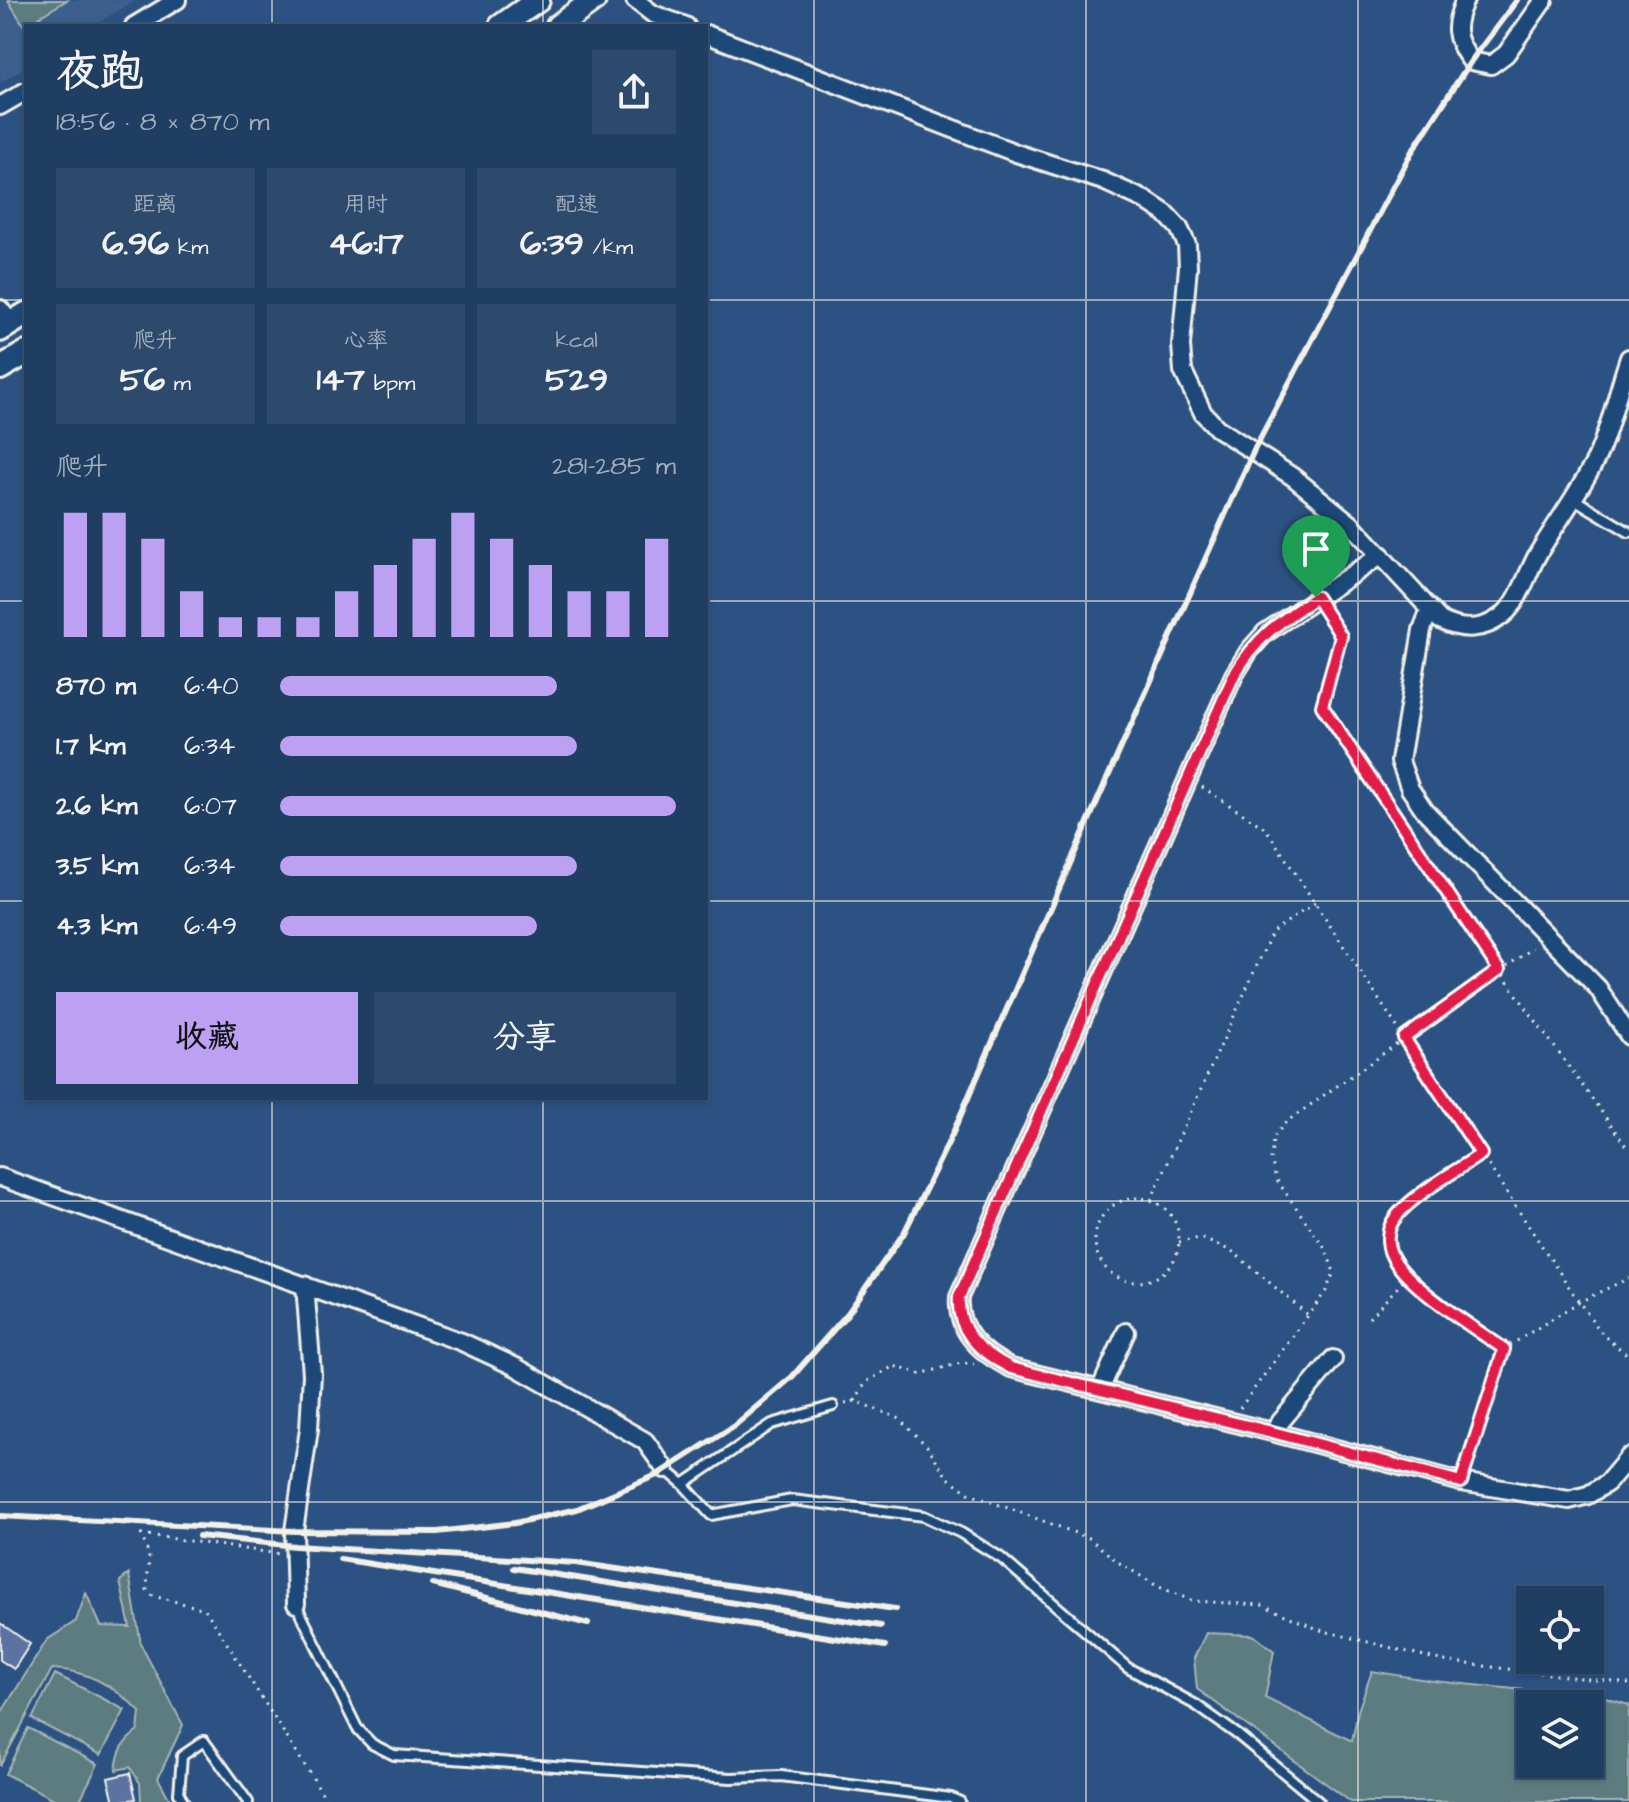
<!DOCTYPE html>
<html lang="zh">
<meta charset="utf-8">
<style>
body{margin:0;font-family:"Architects Daughter","LXGW WenKai TC",sans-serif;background:#2d496b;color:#f1f3f6;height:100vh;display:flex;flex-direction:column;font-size:30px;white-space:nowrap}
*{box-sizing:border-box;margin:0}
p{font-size:26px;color:#a2aebe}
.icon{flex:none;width:44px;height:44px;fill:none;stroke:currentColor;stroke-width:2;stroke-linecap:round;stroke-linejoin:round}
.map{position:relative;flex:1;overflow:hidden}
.details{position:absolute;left:24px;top:24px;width:684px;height:1076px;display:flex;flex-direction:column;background:#203e62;border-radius:0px;box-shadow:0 2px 6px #0004,0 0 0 2px #3d5777}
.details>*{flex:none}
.tools{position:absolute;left:1516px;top:1586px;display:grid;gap:16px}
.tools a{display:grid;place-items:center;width:88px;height:88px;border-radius:0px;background:#203e62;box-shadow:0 2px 6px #0004,0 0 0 2px #3d5777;font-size:40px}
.pin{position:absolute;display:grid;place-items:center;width:68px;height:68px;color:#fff;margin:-82px -34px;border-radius:50% 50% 50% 0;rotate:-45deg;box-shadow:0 0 8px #0007}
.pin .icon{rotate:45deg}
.round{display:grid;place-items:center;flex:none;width:84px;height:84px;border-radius:0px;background:#2d496b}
.overview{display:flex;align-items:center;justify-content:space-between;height:136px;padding:0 32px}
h1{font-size:44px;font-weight:800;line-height:60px}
.figures{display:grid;grid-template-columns:repeat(3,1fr);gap:12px;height:136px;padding:8px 32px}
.figures div{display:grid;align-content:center;border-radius:0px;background:#2d496b;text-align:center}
.figures b{font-size:34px;font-weight:800}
.figures small{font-size:22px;font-weight:400}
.figures p{font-size:22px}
.chart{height:224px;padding:16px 32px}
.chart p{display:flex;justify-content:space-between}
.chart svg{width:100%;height:144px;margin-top:8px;stroke:#bca0f2;stroke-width:6}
.cta{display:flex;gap:16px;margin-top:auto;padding:16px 32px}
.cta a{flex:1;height:92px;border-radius:0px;background:#bca0f2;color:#111;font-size:32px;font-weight:800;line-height:92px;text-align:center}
.cta a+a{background:#2d496b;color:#f1f3f6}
ul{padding:0 32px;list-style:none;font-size:26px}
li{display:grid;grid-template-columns:128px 96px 1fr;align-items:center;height:60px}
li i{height:20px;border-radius:10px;background:#bca0f2}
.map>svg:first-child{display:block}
.built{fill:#3e5f8d}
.green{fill:#5b7b80;stroke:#a8b6b4;stroke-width:2;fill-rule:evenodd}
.building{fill:#5c73a1;stroke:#f4f1e8;stroke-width:2}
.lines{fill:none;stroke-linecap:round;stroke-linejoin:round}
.lane-casing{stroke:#f4f1e8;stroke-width:14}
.street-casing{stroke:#f4f1e8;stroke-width:22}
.secondary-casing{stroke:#f4f1e8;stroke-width:28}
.path{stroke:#f4f1e8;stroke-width:3;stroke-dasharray:2 6;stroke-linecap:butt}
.lane{stroke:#1f4a7a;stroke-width:8}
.street{stroke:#1f4a7a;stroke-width:16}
.secondary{stroke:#1f4a7a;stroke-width:22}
.rail{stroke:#f4f1e8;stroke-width:6}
.route-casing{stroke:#fff;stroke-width:16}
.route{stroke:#e11d48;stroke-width:10}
.grid{fill:none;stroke:#f4f1e8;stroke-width:2;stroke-opacity:0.55}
</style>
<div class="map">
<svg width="1629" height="1802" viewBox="0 0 1629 1802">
<rect width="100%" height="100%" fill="#2b5282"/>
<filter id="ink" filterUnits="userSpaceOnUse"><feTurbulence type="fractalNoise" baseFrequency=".0125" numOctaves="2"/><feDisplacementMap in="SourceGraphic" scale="16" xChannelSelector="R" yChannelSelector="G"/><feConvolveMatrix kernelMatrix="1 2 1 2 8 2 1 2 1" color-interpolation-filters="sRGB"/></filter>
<g filter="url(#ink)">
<path class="built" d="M 0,0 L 136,0 L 93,26 L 26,26 L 26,67 L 0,83 Z"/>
<path class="green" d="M 8,0 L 67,0 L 24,26 Z
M 129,1574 L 141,1645 L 183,1725 L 158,1778 L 171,1802 L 141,1802 L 140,1783 L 130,1767 L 116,1770 C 118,1752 123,1741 138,1731 L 140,1712 C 116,1687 87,1670 52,1669 L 0,1766 L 0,1715 L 47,1640 L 76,1621 L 86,1593 L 101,1626 L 130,1627 L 120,1581 Z
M 1206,1633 L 1253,1635 L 1274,1651 L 1265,1698 L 1352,1741 L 1358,1711 L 1372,1671 L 1433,1681 L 1605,1698 L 1629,1705 L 1629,1802 L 1351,1802 L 1197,1689 L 1194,1658 ZM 1590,1704 L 1590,1764 L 1530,1764 L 1530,1704 Z
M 55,1674 L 125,1710 L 101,1755 L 32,1719 Z
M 28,1728 L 98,1764 L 79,1802 L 60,1802 L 5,1774 Z"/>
<path class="building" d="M 0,1623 L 30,1644 L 14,1669 L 0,1660 Z
M 130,1773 L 136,1799 L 114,1802 L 108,1778 Z"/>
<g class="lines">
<defs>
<path id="lane" d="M 1574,499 L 1629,532
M 665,1469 L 683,1484 L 772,1424 L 833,1406
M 683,1484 L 711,1515 L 792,1500 L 924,1516 L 961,1533 L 1001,1558 L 1128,1668 L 1196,1705 L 1238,1735 L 1319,1802
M 296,1604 L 357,1728 L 372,1744 L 394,1755 L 731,1778 L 781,1776 L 951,1798 L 960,1802
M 184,1802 L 179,1794 L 182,1756 L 204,1741 L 248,1802"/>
<path id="street" d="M 635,0 L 653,14 L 686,26
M 1465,0 C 1453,25 1454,39 1471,61 L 1491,65 L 1506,54 L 1544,0
M 134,26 L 177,0
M 706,34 L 1016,153 L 1103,181 L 1145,200 L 1165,213 L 1179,228 L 1187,245 L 1188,267 L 1181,345 L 1183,371 L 1203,413 L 1217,428 L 1293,477 L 1351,524 L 1440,620 C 1461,631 1484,631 1503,615 C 1521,600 1527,572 1539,552 C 1557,522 1578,494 1594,463 C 1610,431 1617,392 1629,358
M 0,106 L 26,91
M 0,309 L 11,323
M 1381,555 L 1265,633 L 1249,651 L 1234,675 L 959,1297 C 956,1332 983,1354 1011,1368 L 1272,1432 L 1461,1482 L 1569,1500 L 1588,1495 L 1607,1483 L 1629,1457
M 1430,609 L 1422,630 L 1400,761 L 1410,789 L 1425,811 L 1598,988 L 1629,1036
M 0,1177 L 462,1342 L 516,1367 L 645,1441 L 665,1469
M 1100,1390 L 1126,1332
M 1272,1432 L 1333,1359
M 296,1604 L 294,1531 L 309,1429 L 312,1374 L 305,1285"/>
<path id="secondary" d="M 501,26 L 538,0
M 558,26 L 594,0
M 0,330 L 26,314
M 0,368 L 26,353"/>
</defs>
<use href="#lane" class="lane-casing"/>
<use href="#street" class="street-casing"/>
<use href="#secondary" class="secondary-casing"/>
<path class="path" d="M 1326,613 L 1341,636 L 1322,706 L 1499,970 L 1629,1150
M 1202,787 L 1266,829 L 1579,1302 L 1604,1336 L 1629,1356
M 1481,1154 C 1458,1170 1407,1198 1393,1221 C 1387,1231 1386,1245 1392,1256 C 1406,1286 1476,1328 1504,1349
M1095 1240a42 42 0 1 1 84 0a42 42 0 1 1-84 0Z
M 1151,1200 L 1272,932 L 1315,903
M 1179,1242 L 1200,1238 L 1232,1251 L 1308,1315
M 1369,1318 L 1407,1277
M 855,1401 L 866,1382 L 894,1366 L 920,1374 L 961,1363 L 974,1364
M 845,1403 L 855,1401 L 898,1418 L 928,1447 L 947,1477 L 970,1494 L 1089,1538 L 1118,1562 L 1157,1586 L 1193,1601 L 1262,1605 L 1320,1630 L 1444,1661 L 1629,1684
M 1240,1408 L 1326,1291 L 1334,1272 L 1326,1250 L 1276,1179 L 1271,1159 L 1273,1138 L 1286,1122 L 1533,948
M 1467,1464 L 1504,1349 L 1579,1302 L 1629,1278
M 141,1534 L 149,1555 L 147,1590 L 153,1596 L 205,1609 L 328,1802
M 141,1534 L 279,1554"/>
<use href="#lane" class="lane"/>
<use href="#street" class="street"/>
<use href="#secondary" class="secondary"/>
<path class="rail" d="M 0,1516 L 294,1531 L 437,1532 L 515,1523 L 577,1509 L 657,1475 L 734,1426 L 792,1377 L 848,1313 L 904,1233 L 952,1135 L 1099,797 L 1254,450 L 1411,153 L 1471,61 L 1517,0
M 199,1536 L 295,1546 L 576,1563 L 895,1609
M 340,1559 L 885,1646
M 514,1568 L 881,1626
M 433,1584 L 588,1624"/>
</g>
</g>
<g class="lines" filter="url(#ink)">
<defs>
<path id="route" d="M 1316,597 L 1341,636 L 1322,706 L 1499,970 L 1404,1038 L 1481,1154 C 1458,1170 1407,1198 1393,1221 C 1387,1231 1386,1244 1392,1256 C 1406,1286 1475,1328 1504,1349 L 1461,1482 L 1272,1432 L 1011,1368 C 983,1354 956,1332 959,1297 L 1234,675 C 1259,634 1278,623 1316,597 Z"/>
</defs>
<use href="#route" class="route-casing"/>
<use href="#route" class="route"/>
</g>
<path class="grid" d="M 272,0 L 272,26M 543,0 L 543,26M 814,0 L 814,1802M 1086,0 L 1086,1802M 1358,0 L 1358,1802M 0,300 L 26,300M 706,300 L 1629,300M 0,601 L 26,601M 706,601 L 1629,601M 0,901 L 26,901M 706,901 L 1629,901M 272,1098 L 272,1802M 543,1098 L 543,1802M 0,1201 L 1629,1201M 0,1502 L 1629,1502"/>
</svg>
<div class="tools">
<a><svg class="icon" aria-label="locate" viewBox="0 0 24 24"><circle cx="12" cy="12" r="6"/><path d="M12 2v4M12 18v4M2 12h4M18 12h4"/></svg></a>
<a><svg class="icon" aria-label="layers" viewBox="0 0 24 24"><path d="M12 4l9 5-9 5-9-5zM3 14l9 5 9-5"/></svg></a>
</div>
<div class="pin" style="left:1316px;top:597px;background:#1e9e55"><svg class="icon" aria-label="arrive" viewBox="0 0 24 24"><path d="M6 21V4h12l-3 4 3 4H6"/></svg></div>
<section class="details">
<div class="overview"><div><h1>夜跑</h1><p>18:56 · 8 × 870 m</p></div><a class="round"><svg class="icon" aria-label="share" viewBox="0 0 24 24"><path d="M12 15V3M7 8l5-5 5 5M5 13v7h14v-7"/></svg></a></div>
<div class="figures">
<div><p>距离</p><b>6.96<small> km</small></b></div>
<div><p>用时</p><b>46:17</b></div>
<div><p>配速</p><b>6:39<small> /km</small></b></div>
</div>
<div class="figures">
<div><p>爬升</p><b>56<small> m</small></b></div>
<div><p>心率</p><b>147<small> bpm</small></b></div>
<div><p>kcal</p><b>529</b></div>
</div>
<div class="chart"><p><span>爬升</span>281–285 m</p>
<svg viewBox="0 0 160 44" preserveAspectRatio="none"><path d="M5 44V6M15 44V6M25 44V14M35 44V30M45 44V38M55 44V38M65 44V38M75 44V30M85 44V22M95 44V14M105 44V6M115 44V14M125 44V22M135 44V30M145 44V30M155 44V14"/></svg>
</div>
<ul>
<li><b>870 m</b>6:40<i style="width:70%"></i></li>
<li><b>1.7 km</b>6:34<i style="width:75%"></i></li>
<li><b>2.6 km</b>6:07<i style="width:100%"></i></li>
<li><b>3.5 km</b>6:34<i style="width:75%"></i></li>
<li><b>4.3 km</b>6:49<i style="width:65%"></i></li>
</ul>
<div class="cta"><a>收藏</a><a>分享</a></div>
</section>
</div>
